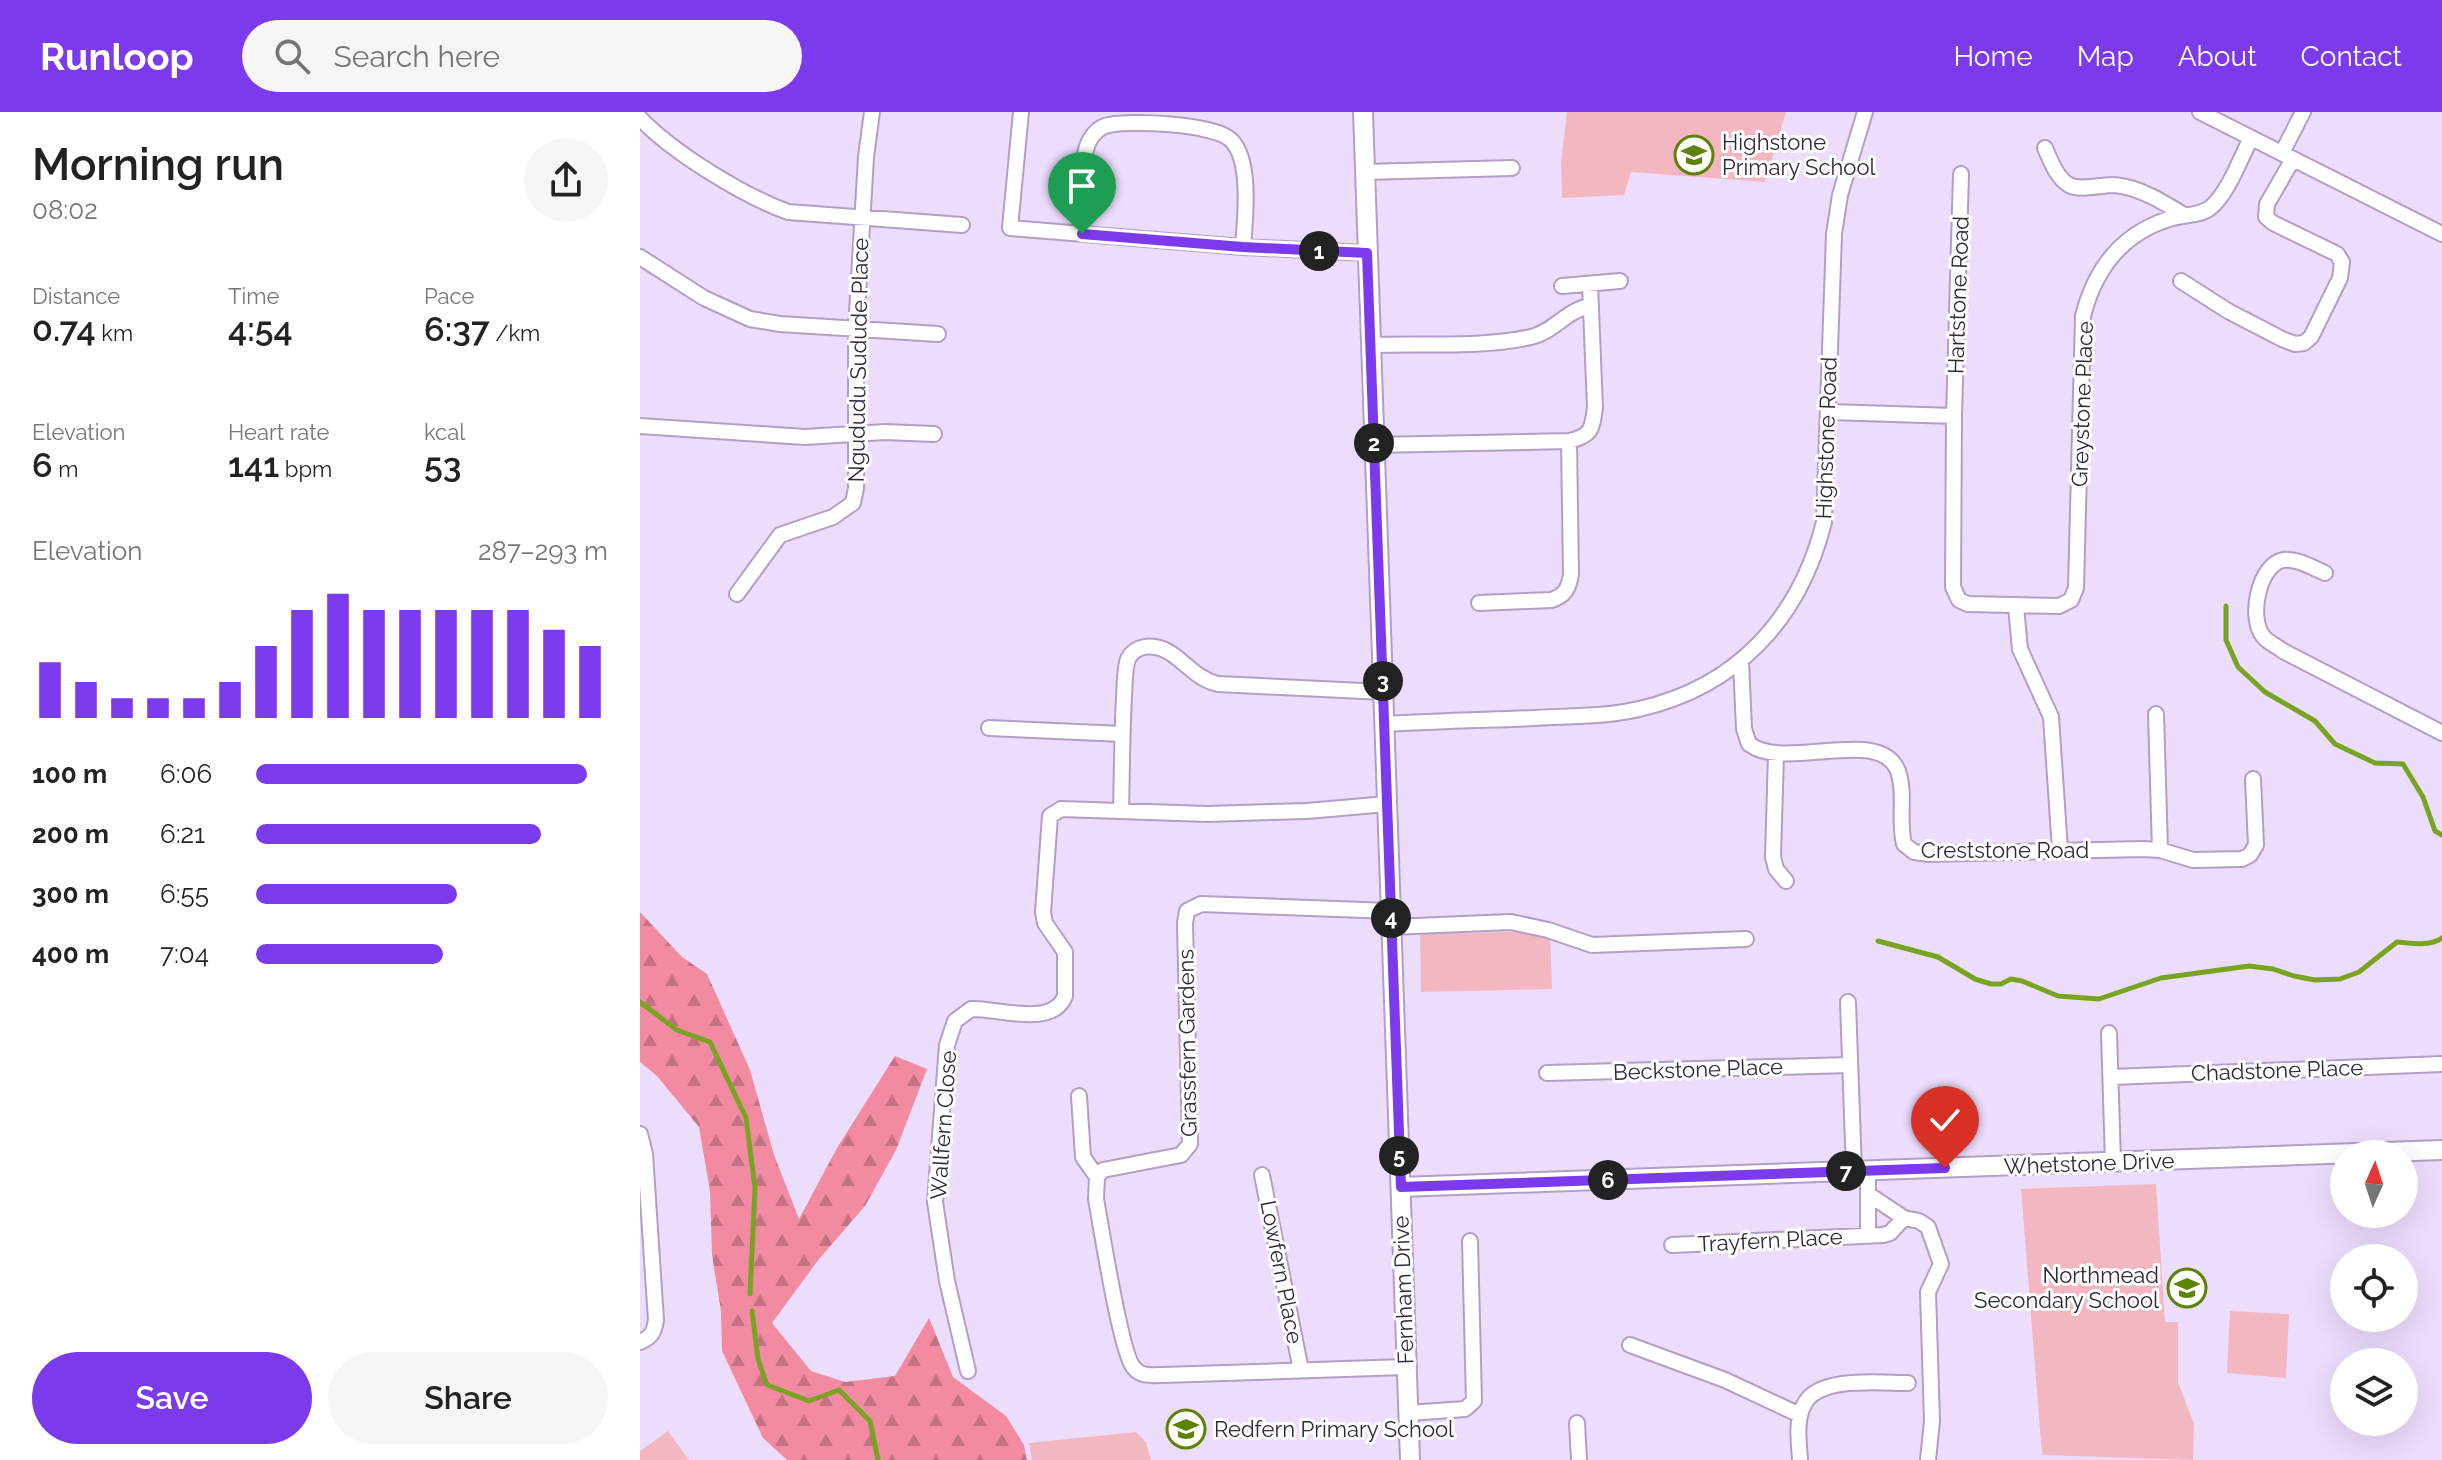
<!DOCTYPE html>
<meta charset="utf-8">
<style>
body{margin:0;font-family:Raleway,sans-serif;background:#f6f6f6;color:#222;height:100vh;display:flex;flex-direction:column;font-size:30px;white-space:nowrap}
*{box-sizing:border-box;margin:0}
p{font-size:26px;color:#767676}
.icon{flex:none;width:44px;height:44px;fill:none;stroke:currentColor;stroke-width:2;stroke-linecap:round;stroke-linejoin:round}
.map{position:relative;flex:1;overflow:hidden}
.panel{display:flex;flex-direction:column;background:#fff;width:640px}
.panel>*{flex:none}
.needle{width:52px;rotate:3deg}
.controls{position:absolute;left:1690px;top:1028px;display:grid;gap:16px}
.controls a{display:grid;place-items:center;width:88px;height:88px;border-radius:50%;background:#fff;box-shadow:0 8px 32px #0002;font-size:40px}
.pin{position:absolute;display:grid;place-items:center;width:68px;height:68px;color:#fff;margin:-82px -34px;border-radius:50% 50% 50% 0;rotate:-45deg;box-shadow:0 0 8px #0007}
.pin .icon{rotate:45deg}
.km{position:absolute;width:40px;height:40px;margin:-20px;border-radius:50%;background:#222;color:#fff;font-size:22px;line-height:40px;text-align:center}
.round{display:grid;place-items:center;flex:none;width:84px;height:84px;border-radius:42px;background:#f6f6f6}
.summary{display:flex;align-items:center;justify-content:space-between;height:136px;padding:0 32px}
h1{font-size:44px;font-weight:600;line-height:60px}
.metrics{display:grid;grid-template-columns:repeat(3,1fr);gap:12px;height:136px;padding:8px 32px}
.metrics div{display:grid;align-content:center}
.metrics b{font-size:34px;font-weight:600}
.metrics small{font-size:22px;font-weight:400}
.metrics p{font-size:22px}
.chart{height:224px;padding:16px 32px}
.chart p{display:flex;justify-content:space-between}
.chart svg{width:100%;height:144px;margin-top:8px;stroke:#7c3aed;stroke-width:6}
.cta{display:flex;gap:16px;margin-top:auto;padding:16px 32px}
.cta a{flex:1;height:92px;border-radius:48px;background:#7c3aed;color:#fff;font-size:32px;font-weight:600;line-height:92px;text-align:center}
.cta a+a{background:#f6f6f6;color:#222}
ul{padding:0 32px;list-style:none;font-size:26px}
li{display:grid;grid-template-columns:128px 96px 1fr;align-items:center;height:60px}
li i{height:20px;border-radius:10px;background:#7c3aed}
header{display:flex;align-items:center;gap:48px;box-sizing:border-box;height:112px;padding:0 40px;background:#7c3aed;color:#fff}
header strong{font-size:38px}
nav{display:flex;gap:44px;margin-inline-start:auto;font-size:28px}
.search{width:560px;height:72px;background:#f6f6f6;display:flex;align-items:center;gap:20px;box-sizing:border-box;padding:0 28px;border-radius:44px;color:#767676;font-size:30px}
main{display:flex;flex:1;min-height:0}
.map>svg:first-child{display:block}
.grass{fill:#f3b7c2}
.forest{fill:url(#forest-firs)}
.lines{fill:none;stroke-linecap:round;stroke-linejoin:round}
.stream{stroke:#79a422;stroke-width:5}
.minor-casing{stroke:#b29fc5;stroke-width:18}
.tertiary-casing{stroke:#b29fc5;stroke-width:22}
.minor{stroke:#fff;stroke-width:14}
.tertiary{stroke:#fff;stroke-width:18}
.route-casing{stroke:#fff;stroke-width:16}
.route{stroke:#7c3aed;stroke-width:10}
.labels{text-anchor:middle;stroke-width:6;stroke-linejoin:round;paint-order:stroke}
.poi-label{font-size:22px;fill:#302938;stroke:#fff;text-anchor:start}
.street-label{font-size:22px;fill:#302938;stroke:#fff}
</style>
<header>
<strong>Runloop</strong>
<div class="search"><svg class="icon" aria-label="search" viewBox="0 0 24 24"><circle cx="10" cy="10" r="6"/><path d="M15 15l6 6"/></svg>Search here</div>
<nav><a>Home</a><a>Map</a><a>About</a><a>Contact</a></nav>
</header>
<main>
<section class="panel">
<div class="summary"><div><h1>Morning run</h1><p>08:02</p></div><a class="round"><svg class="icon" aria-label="share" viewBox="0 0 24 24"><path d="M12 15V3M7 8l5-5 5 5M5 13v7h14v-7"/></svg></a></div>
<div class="metrics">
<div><p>Distance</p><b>0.74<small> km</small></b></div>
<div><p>Time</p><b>4:54</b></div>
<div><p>Pace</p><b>6:37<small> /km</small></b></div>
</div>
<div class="metrics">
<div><p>Elevation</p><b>6<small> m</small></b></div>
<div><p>Heart rate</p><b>141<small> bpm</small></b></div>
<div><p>kcal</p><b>53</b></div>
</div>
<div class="chart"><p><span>Elevation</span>287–293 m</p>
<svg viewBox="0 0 160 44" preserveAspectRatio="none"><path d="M5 44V27M15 44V33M25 44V38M35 44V38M45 44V38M55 44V33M65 44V22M75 44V11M85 44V6M95 44V11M105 44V11M115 44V11M125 44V11M135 44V11M145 44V17M155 44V22"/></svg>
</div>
<ul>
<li><b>100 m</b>6:06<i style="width:94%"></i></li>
<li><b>200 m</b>6:21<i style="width:81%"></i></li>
<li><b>300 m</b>6:55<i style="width:57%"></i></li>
<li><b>400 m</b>7:04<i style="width:53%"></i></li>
</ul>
<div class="cta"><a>Save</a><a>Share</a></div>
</section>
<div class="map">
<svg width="1802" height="1348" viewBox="0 0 1802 1348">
<defs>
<pattern id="forest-firs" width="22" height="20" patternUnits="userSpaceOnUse" patternTransform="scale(2)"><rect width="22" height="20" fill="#f28ba1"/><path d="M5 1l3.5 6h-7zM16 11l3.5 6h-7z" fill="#c47284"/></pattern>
</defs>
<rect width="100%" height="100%" fill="#ecddfd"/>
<path class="grass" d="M 927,0 L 1146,0 L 1125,70 L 991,60 L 984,83 L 922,86 L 921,50 Z
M 910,819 L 912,877 L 781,880 L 780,822 Z
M 1516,1072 L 1525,1210 L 1538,1210 L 1538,1270 L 1554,1312 L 1553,1348 L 1402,1343 L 1381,1077 Z
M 1590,1199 L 1649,1202 L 1646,1266 L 1587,1261 Z
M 28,1319 L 49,1348 L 0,1348 L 0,1339 Z
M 496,1320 L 506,1330 L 511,1348 L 392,1348 L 389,1331 Z"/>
<path class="forest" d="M 0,800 L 42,845 L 67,862 L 110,958 L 134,1043 L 159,1107 L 197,1036 L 255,944 L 287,957 L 256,1038 L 225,1094 L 179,1147 L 132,1211 L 171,1259 L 205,1270 L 255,1264 L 289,1206 L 313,1265 L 366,1304 L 384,1333 L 387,1348 L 147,1348 L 123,1326 L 82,1239 L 81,1199 L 72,1143 L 70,1079 L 59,1015 L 17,964 L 0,950 Z"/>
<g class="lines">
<path class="stream" d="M 1586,494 L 1586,528 L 1598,555 L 1625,580 L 1675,609 L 1695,632 L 1735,651 L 1763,652 L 1783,685 L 1795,719 L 1802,723
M 1238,829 L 1298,845 L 1335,867 L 1351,872 L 1361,872 L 1371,867 L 1382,869 L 1418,884 L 1459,887 L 1521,866 L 1609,854 L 1633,857 L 1654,864 L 1675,868 L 1700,867 L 1719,860 L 1757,830 C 1772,831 1789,835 1802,826
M 0,890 L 37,918 L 70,930 L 106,1006 L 115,1076 L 110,1182
M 112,1199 L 118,1247 L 127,1273 L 169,1289 L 199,1278 L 230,1309 L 238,1348"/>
<defs>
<path id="minor" d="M 381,0 L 370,116 L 603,135 L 727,141
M 1560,0 L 1802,122
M 0,6 C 33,41 104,84 148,100 L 322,113
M 1405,36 C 1411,49 1416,65 1429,73 C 1440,79 1460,73 1474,73 C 1499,75 1523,90 1544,103
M 1642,41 L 1663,0
M 725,60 L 872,56
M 1321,62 L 1314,304 L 1313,475 L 1319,488 L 1328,492 L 1419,494 L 1431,488 L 1436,476 L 1443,204 C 1455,157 1481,122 1529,107 C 1541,103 1560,104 1570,96 C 1589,80 1600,47 1611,26
M 442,122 C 443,98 438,45 451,26 C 455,20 459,16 465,14 C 486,7 576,12 591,28 C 612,48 605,108 603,135
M 0,145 L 64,186 L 110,207 L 140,212 L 298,222
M 1541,169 L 1588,199 L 1642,227 L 1655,232 L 1664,231 L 1671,225 L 1700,166 L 1702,150 L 1697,142 L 1633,111 L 1626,105 L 1627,92 L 1653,47
M 922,174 L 980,169
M 731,233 C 783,231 840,236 891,225 C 914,220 927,197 951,194
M 1190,300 L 1314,304
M 0,314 L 165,325 L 245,320 L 294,322
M 734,333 L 929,329 C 951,324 952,318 955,296 L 950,172
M 1685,461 C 1673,456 1657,446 1643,448 C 1619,453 1608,505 1623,524 C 1627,530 1637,534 1643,539 L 1802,621
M 97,482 L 140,423 L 193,405 L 213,391 L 216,376 L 216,217 L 226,45 L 232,0
M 839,491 L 911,488 C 925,484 929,476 931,462 L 929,329
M 1376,495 L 1380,537 L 1411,605 L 1420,738
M 1101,549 L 1104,617 L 1109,632 C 1146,660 1240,613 1258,659 C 1266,682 1258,709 1264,732 L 1274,740 L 1289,742 L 1503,737 L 1520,738 L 1553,748 L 1602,747 L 1610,743 L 1616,733 L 1613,667
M 1516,602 L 1520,738
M 744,612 C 795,609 845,608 896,606 C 930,604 965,605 999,597 C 1097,575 1160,506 1184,410 L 1194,122 L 1200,83 L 1225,0
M 349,616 L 482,622
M 1136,642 L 1133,745 L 1136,757 L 1146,769
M 481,697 C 482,660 482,622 484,585 C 485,573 484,558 488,547 C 493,537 504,533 515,535 C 538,538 551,566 578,572 L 743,580
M 750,799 L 561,792 L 547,799 L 545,811 L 550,1032 L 541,1043 L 463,1058 L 457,1065 L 456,1087 C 461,1114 481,1243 494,1256 C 501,1265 513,1263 523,1263 L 765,1255
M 751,815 L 871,810 L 908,818 L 952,833 L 1106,827
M 1208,890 L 1214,1059
M 1469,921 L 1473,1050
M 907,961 L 1210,953
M 1472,965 L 1802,952
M 439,984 L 443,1045 L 457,1065
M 0,1022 L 5,1042 L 16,1208 C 14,1220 12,1225 0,1230
M 622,1063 L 661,1258
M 1228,1082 L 1264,1106 L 1279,1109 L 1288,1115 L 1301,1152 L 1288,1180 L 1292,1309 L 1288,1348
M 1228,1124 L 1228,1058
M 1032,1133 L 1243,1123 L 1250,1121 L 1264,1106
M 990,1233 L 1085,1268 L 1160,1303
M 328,1259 L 307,1169 L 295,1090 L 307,933 L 315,909 L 331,897 C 358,896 413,916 425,884 L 425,840 L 405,811 L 403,800 L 410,704 L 421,697 L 567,702 L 667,699 L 747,692
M 768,1301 L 825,1297 L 834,1289 L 830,1129
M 937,1311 L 939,1348
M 1160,1348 C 1159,1330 1155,1307 1165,1291 C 1180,1264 1240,1271 1268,1271"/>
<path id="tertiary" d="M 723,0 L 770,1348
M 761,1075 L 1802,1038"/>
</defs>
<use href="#minor" class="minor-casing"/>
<use href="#tertiary" class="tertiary-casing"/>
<use href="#minor" class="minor"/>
<use href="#tertiary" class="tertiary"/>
</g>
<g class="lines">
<defs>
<path id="route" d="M 442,122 L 603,135 L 727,141 L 761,1075 L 1305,1056"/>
</defs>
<use href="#route" class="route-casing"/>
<use href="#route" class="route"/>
</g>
<defs>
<symbol id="school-ring" viewBox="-11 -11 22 22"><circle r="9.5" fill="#fff" stroke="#5e8302" stroke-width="1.5"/><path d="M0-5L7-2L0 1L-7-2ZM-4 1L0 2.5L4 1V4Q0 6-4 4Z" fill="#5e8302"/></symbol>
</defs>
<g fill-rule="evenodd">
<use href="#school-ring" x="1032" y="21" width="44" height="44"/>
<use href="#school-ring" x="1525" y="1154" width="44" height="44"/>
<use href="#school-ring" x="524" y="1295" width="44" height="44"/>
</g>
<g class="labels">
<g class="poi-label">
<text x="1082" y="38">Highstone<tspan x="1082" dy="25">Primary School</tspan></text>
<text x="1519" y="1171" text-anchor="end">Northmead<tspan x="1519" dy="25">Secondary School</tspan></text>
<text x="574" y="1325">Redfern Primary School</text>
</g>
<g class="street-label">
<text transform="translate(1318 183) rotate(-88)" y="8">Hartstone Road</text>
<text transform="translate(218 248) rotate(-89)" y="8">Ngududu Sudude Place</text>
<text transform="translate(1442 292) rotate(-88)" y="8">Greystone Place</text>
<text transform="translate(1186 326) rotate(-88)" y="8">Highstone Road</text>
<text x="1365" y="746">Creststone Road</text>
<text transform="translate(547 931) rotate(-91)" y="8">Grassfern Gardens</text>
<text transform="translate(1058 957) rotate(-2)" y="8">Beckstone Place</text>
<text transform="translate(1637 958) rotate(-2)" y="8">Chadstone Place</text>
<text transform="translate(303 1013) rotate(-86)" y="8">Wallfern Close</text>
<text transform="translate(1449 1051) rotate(-2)" y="8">Whetstone Drive</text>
<text transform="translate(1130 1128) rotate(-3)" y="8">Trayfern Place</text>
<text transform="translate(642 1160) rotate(79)" y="8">Lowfern Place</text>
<text transform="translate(763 1178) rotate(-92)" y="8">Fernham Drive</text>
</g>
</g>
</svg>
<div class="controls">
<a><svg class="needle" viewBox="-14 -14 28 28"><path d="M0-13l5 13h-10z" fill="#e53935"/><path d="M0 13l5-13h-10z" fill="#767676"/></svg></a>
<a><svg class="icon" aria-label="locate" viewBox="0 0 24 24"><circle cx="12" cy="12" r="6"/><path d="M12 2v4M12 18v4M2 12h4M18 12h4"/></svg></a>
<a><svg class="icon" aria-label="layers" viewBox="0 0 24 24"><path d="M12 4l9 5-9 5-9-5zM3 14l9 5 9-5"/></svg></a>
</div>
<div class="pin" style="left:442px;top:122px;background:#1e9e55"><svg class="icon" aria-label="arrive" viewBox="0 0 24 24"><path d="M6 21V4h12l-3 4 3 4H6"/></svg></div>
<div class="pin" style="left:1305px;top:1056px;background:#d93025"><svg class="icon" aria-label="check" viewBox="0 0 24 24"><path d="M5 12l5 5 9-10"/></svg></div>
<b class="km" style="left:679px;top:139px">1</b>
<b class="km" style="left:734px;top:331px">2</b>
<b class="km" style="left:743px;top:569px">3</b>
<b class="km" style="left:751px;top:806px">4</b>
<b class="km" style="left:759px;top:1044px">5</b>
<b class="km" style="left:968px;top:1068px">6</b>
<b class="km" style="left:1206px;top:1059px">7</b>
</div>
</main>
